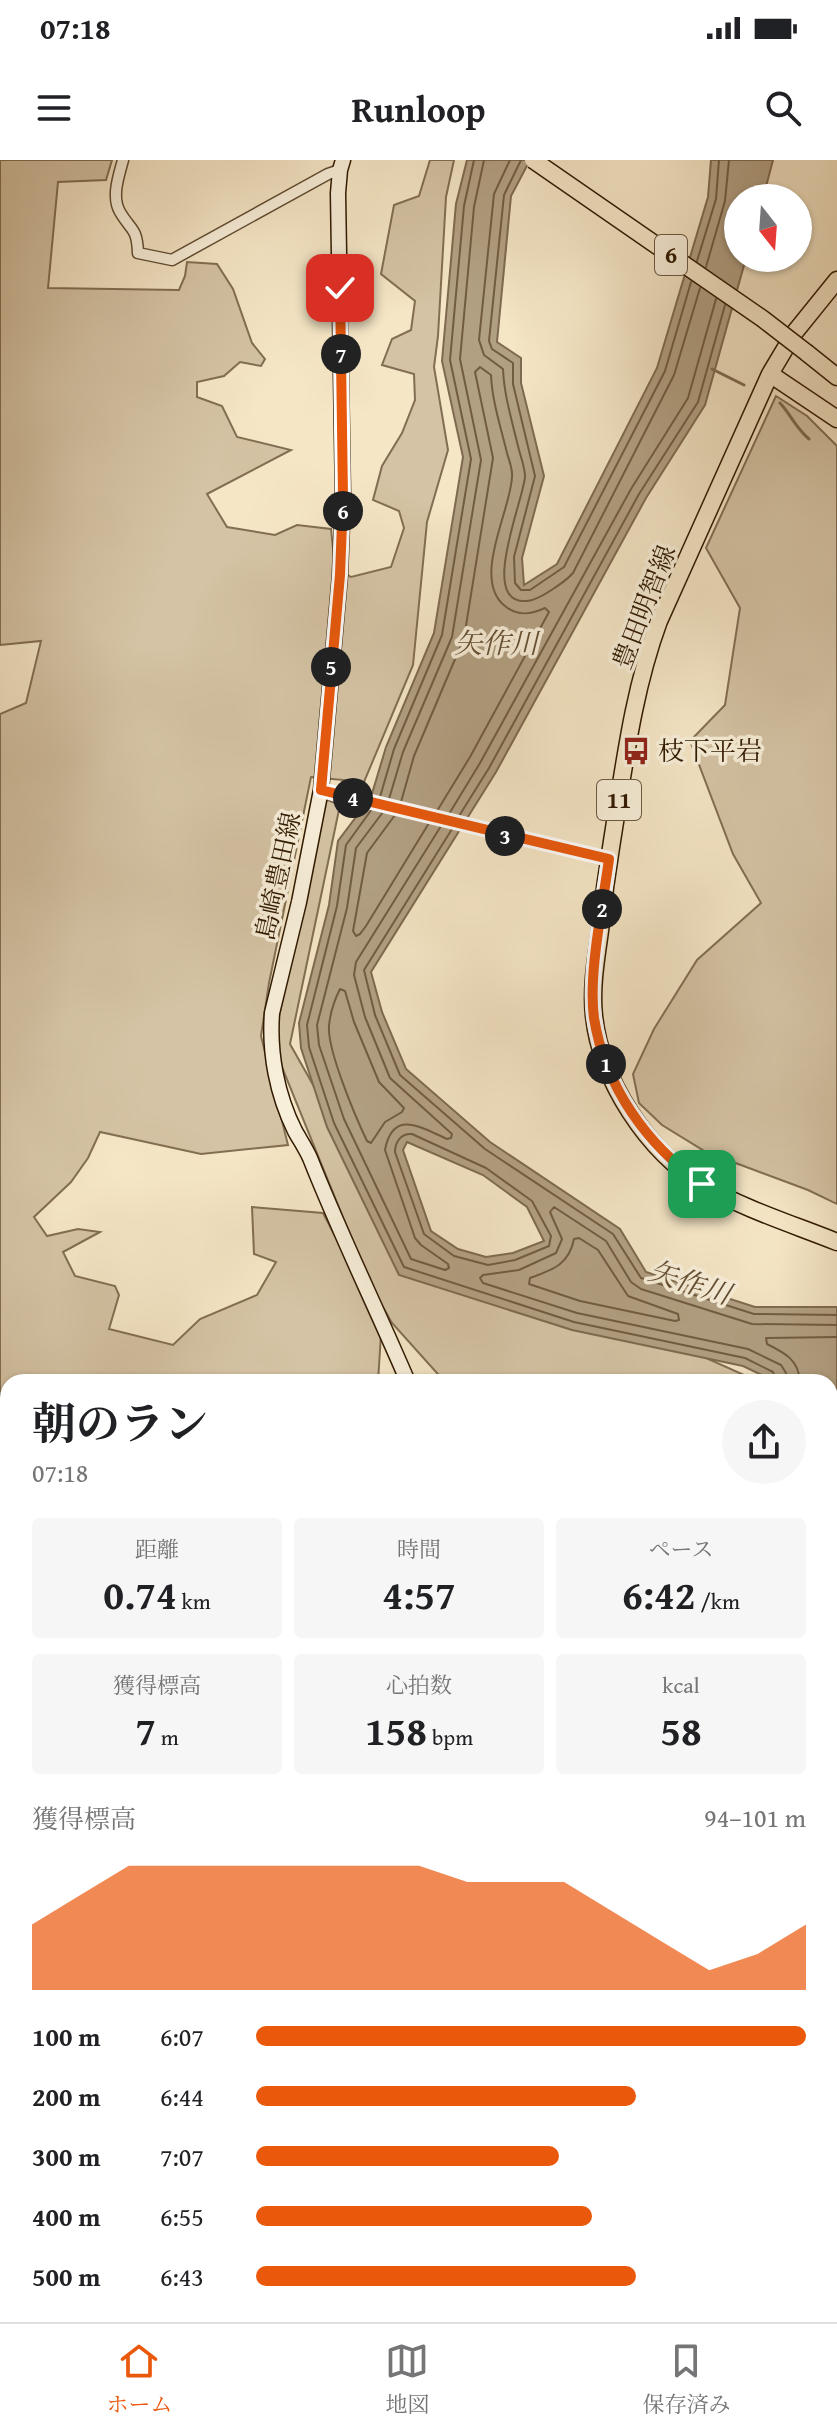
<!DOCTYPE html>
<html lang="ja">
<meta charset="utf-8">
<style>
body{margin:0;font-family:"Gentium Book Plus","Noto Serif JP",serif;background:#f6f6f6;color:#202124;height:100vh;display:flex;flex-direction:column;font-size:30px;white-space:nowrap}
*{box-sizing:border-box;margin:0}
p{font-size:26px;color:#757577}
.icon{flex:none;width:44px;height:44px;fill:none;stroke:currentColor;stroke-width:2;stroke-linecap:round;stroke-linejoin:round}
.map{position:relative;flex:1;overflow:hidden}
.panel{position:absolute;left:0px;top:1214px;width:838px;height:948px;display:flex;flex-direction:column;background:#fff;border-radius:24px 24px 0 0;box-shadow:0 2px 6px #0004}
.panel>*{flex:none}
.needle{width:52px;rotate:163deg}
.controls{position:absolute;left:724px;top:24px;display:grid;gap:16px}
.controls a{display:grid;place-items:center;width:88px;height:88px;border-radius:50%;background:#fff;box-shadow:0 2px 6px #0004;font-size:40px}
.pin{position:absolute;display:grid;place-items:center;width:68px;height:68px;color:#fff;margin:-34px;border-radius:16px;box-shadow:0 4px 12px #0006}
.km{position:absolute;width:40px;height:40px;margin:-20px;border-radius:50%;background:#222;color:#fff;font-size:22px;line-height:40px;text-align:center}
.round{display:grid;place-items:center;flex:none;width:84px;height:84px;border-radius:42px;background:#f6f6f6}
.headline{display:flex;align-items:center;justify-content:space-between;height:136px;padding:0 32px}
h1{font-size:44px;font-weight:700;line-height:60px}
.stats{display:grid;grid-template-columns:repeat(3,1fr);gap:12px;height:136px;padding:8px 32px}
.stats div{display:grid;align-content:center;border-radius:8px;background:#f6f6f6;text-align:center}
.stats b{font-size:40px;font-weight:700}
.stats small{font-size:22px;font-weight:400}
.stats p{font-size:22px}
.chart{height:224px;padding:16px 32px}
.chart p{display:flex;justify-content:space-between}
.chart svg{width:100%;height:144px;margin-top:8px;fill:#ea580c;opacity:.7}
ul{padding:0 32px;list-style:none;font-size:26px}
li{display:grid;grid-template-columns:128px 96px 1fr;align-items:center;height:60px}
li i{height:20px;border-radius:10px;background:#ea580c}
.status{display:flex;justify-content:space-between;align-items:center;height:56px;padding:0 40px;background:#fff;direction:ltr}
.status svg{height:22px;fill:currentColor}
header{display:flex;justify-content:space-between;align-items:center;height:104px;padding:0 32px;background:#fff;font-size:36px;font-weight:700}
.tabs{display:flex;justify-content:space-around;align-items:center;height:112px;border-top:2px solid #e0e0e0;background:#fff;font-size:22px;color:#757577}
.tabs a{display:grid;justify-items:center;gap:4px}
.tabs .selected{color:#ea580c}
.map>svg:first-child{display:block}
.green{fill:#d4c3a4;stroke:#826e52;stroke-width:2}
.water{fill:#b2a083;stroke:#7e6a4f;stroke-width:2;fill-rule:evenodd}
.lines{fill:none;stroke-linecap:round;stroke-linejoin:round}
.shore{stroke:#715c42;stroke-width:2}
.stream{stroke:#7e6a4f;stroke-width:3}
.river{stroke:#b2a083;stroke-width:18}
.minor-casing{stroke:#614c32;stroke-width:13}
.secondary-casing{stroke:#301900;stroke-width:17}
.primary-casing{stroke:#301900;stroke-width:19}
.minor{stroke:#f8efda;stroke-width:10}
.secondary{stroke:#f8efda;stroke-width:14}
.primary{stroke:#f5e6c6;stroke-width:16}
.primary-bridge-casing{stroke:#301900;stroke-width:19;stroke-linecap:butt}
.primary-bridge{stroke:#f5e6c6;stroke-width:16}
.route-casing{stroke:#fff;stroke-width:16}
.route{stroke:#ea580c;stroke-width:10}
.labels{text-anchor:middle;stroke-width:7;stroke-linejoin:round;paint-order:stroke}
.shield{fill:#f8efda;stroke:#6c5941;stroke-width:2}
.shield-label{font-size:24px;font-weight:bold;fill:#301900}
.street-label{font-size:26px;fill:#301900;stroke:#f8efda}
.poi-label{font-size:26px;fill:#301900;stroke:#f8efda;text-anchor:start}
.water-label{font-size:28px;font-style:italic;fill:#644f34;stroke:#f8efda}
</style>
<div class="status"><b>07:18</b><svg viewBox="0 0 49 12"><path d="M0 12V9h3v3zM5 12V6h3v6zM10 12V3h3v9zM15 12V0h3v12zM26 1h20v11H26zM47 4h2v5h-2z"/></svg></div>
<header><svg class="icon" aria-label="menu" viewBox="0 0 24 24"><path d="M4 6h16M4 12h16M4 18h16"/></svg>Runloop<svg class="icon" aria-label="search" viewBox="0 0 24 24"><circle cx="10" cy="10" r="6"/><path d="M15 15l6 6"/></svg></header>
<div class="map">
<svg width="837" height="2162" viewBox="0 0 837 2162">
<rect width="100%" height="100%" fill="#f5e6c6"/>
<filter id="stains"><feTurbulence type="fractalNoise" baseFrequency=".0025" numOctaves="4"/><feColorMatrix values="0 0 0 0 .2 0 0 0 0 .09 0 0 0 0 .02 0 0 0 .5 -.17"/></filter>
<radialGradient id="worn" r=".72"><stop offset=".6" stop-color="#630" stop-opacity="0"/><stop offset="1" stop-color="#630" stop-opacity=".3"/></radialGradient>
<path class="green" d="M 0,0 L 112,0 L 106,20 L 58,22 L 48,128 L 179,130 L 185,116 L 187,102 L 217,104 L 233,129 L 252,183 L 265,199 L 261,206 L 240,202 L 224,216 L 197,222 L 197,237 L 222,246 L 237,277 L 291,290 L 207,334 L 227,367 L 275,375 L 297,365 L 331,369 L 335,407 L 351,417 L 391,407 L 404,368 L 399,351 L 373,340 L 382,306 L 402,273 L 415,240 L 414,214 L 382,205 L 392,179 L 411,170 L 415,141 L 381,114 L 394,45 L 419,36 L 430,0 L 454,0 L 446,37 L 438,176 L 434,207 L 448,290 L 427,362 L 413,505 L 364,622 L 311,617 L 269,823 L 261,876 L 288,985 L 201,994 L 100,972 L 88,998 L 71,1022 L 34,1057 L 47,1076 L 78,1069 L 100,1072 L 63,1092 L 75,1116 L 115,1126 L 119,1135 L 109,1169 L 173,1185 L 200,1159 L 257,1135 L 276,1102 L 254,1094 L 252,1047 L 323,1053 L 358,1120 L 381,1174 L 378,1222 L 8,1222 L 8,1532 L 0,1530 L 0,554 L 26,543 L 41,481 L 0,485 Z
M 776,236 L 807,256 L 837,286 L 837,1044 L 808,1030 L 706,992 L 662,965 L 639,943 L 633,914 L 654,869 L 697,800 L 761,743 L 733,694 L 690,581 L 725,545 L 740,448 L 706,388 Z
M 325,639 L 340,645 L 290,884 L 342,976 L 396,1101 L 677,1185 L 751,1218 L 755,1222 L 445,1222 L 392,1163 L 370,1124 L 273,885 Z
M 837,1566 L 837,1863 L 830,1857 L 830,1571 Z
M 830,1903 L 837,1903 L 837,2162 L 96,2162 L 92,2154 L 830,2154 Z"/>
<path class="water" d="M 467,0 L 530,0 L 511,36 L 497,182 L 521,198 L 521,223 L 544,316 L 522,398 L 524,425 L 557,404 L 657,208 L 708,37 L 711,0 L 773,0 L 763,38 L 738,38 L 738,98 L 746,98 L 705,245 L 646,338 L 496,612 L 371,812 L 382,852 L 406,909 L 490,982 L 620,1069 L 646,1112 L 755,1147 L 837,1147 L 837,1251 L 830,1248 L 830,1222 L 776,1222 L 743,1206 L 572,1170 L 399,1115 L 327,967 L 301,888 L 299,863 L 329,745 L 338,681 L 371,637 L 386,587 L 434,473 L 463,297 L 442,201 L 456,44 ZM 407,982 L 483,1015 L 527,1047 L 544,1081 L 513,1093 L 486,1097 L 458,1089 L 431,1071 L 403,990 Z
M 837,1343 L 837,1461 L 830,1473 L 830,1361 Z
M 0,1620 L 8,1621 L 8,1711 L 0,1710 Z"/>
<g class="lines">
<path class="shore" d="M 510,0 L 494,34 L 479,180 L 484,195 L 503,209 C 504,235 512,261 518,286 C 520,295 525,307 525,316 C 525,337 477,445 527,441 C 538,441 566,421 573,413 L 674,215 L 700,128
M 521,0 L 504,35 L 489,181 L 492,189 L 513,203 L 513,224 L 535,316 L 514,397 L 515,423 L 521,430 L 530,430 L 564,407 L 665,211 L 691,122
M 697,101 L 716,39 L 719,0
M 706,107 L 725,41 L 729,0
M 380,637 L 394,589 L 442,475 L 471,299 L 450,200 L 464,46 L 474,0
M 389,639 L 403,592 L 452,477 L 481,300 L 460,199 L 474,47 L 484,0
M 401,642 L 414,596 L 464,478 L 493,298 L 475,212 L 480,207 L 491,215 C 492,241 501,268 507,293 C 509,300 513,310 512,317 C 511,350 471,419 505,446 C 518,457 532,454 545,448 L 549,452 L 470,597 L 437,651
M 372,649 L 346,685 L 337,746 L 307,865 L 309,887 L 334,963 L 404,1107 L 574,1162 L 745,1198 L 773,1212 L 777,1222
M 383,652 L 356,688 L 347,748 L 317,865 L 319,885 L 344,959 L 411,1099 L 445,1110 L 449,1108 L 448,1104 L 421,1085 L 415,1078 L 385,990 C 393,948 422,968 447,979 L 451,978 L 452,974 L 390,918 L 365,857 L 354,815 L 356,802 L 441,666
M 449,654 L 480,603 L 631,329 L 688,238 L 716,139
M 395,655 L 367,693 L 353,771 L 356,776 L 360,774 L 366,766 L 429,663
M 459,656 L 489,608 L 639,334 L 698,242 L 725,145
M 452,669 L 364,810 L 375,855 L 400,915 L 485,989 L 613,1074 L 641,1118 L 754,1154 L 837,1155
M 340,829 L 345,831 L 354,862 L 379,922 L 404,948 L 402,952 L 385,962 L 371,983 L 367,981 C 356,958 327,890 329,866 C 330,854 335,839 340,829 Z
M 412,974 L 486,1008 L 532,1041 L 551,1076 L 549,1086 L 515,1100 L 488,1105 L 454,1096 L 424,1074 L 395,992 C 395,982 401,973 412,974 Z
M 579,1078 L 598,1090 L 628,1136 L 678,1154 L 679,1160 L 675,1161 L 580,1141 L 529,1124 L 530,1118 C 552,1110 569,1105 574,1079 Z
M 788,1222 L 786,1213 L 781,1205 L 748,1189 L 577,1153 L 483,1123 L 480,1118 L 483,1115 L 519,1110 L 556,1093 L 562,1079 L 550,1052 L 554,1047 L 606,1081 L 631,1122 L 641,1129 L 752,1164 L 837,1165
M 800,1222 C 799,1200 785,1193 767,1184 L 766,1178 L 837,1177"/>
<path class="stream" d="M 712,209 L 744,225
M 780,243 C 791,255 796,268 809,279"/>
<path class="river" d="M 0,2131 L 8,2138
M 23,2154 L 29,2162"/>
<defs>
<path id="minor" d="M 123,0 C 119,15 111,37 120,52 C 131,71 137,67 138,93 L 172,100 L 328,14 L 340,10
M 321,630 L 609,699
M 830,1895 L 837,1895
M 0,1922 L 8,1918"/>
<path id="secondary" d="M 343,0 L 340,10 L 338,33 L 343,337 L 340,415 L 321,630 L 299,742 L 272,853 C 269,893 277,935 295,971 C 300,980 306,989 310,998 C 340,1074 376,1147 408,1222
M 0,1537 L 8,1540"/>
<path id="primary" d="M 837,120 L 795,172 L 770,214 L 659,461 C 633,531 624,607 612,681 C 607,711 603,741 600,771 C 596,799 591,828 594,856 C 601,921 647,991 703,1025 C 744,1049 792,1064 837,1082
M 807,193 L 837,217
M 770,214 L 837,259
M 830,1544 L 837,1538
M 0,1822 L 8,1821"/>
</defs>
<use href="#minor" class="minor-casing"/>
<use href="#secondary" class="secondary-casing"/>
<use href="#primary" class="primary-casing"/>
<use href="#minor" class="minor"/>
<use href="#secondary" class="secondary"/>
<use href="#primary" class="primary"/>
<defs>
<path id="primary-bridge" d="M 533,0 L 763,159 L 807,193"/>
</defs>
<use href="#primary-bridge" class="primary-bridge-casing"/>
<use href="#primary-bridge" class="primary-bridge"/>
</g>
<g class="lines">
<defs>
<path id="route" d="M 340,128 L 343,337 L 340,415 L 321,630 L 609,699 C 603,745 588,814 594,858 C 605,927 647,985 702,1024"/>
</defs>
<use href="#route" class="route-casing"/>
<use href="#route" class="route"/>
</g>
<defs>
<symbol id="bus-bare" viewBox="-9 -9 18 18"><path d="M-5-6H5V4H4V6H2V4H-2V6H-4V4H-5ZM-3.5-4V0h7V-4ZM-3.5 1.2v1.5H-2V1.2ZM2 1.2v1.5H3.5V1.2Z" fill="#8f2418" stroke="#f8efda" stroke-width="2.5" paint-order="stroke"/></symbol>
</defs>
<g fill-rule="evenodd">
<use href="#bus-bare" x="616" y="571" width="40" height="40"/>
</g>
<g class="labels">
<g class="shield">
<rect x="655" y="75" width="32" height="40" rx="6"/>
<rect x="597" y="620" width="44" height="40" rx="6"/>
</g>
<g class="shield-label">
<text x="671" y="103">6</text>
<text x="619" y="648">11</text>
</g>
<g class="street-label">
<text transform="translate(644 447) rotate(-69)" y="9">豊田明智線</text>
<text transform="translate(278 716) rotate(-78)" y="9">島崎豊田線</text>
</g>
<g class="poi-label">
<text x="658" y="600">枝下平岩</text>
</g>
<g class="water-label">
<text x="496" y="493">矢作川</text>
<text transform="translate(690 1122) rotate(18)" y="10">矢作川</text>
</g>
</g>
<rect width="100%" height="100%" filter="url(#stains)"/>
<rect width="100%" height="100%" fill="url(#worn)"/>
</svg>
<div class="controls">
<a><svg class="needle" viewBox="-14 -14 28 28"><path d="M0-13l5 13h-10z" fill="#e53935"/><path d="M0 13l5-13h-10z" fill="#757577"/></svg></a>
</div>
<div class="pin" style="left:702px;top:1024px;background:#1e9e55"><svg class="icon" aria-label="arrive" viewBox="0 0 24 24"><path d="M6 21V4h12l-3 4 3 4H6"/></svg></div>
<div class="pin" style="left:340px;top:128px;background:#d93025"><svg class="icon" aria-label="check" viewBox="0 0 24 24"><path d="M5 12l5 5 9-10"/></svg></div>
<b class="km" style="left:606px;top:904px">1</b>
<b class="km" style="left:602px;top:749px">2</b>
<b class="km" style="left:505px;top:676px">3</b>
<b class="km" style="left:353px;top:638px">4</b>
<b class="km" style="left:331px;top:507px">5</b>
<b class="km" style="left:343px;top:351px">6</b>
<b class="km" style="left:341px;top:194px">7</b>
<section class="panel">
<div class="headline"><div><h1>朝のラン</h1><p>07:18</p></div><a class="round"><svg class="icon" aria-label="share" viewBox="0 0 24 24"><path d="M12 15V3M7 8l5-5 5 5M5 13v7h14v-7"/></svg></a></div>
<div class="stats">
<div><p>距離</p><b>0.74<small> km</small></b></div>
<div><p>時間</p><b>4:57</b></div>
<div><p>ペース</p><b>6:42<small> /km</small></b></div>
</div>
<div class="stats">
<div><p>獲得標高</p><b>7<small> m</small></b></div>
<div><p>心拍数</p><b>158<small> bpm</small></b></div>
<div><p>kcal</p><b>58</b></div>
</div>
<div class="chart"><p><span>獲得標高</span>94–101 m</p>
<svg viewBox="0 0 160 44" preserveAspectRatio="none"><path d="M0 44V24L10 15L20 6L30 6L40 6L50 6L60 6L70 6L80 6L90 11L100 11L110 11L120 20L130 29L140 38L150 33L160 24V44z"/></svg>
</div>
<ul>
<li><b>100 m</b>6:07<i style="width:100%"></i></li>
<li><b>200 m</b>6:44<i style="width:69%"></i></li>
<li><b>300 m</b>7:07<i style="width:55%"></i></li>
<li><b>400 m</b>6:55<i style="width:61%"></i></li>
<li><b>500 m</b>6:43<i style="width:69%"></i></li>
</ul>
</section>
</div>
<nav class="tabs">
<a class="selected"><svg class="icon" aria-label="home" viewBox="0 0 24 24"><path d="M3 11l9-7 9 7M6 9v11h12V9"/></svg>ホーム</a>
<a><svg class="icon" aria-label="map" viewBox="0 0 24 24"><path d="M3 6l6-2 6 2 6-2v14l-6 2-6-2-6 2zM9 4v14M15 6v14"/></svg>地図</a>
<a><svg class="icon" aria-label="saved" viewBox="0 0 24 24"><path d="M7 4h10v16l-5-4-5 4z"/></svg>保存済み</a>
</nav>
